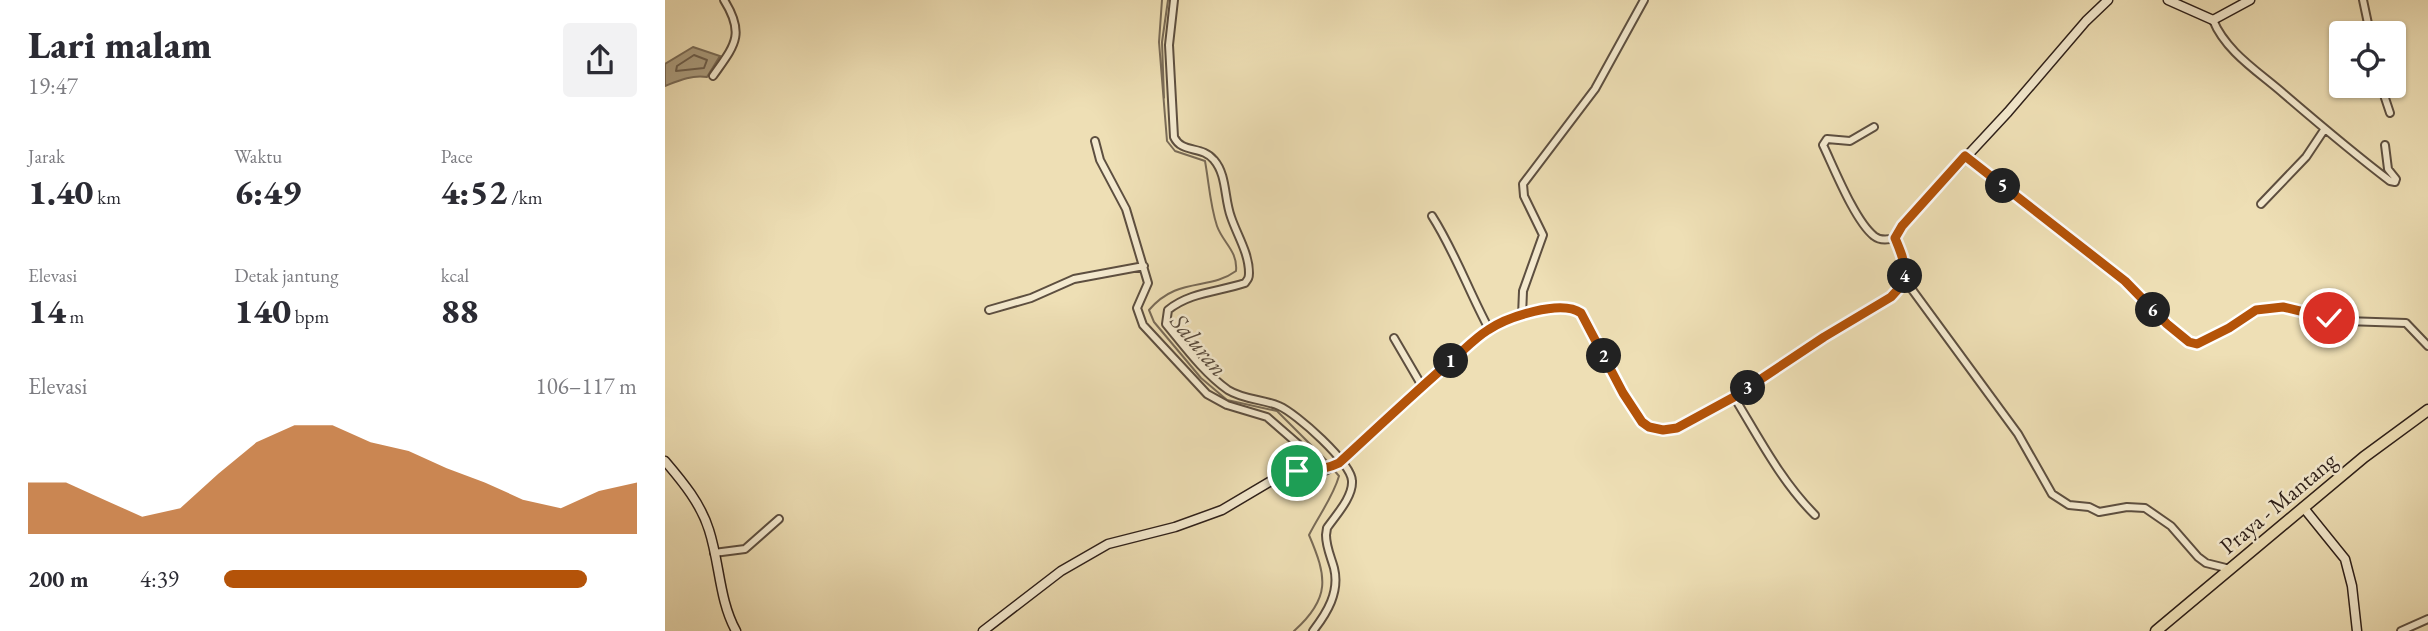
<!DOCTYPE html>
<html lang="id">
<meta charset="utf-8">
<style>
body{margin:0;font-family:"EB Garamond",serif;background:#f2f2f3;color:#2b2b33;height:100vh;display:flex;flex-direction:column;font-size:26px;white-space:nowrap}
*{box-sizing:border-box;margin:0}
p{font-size:23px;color:#7c7c81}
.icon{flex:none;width:38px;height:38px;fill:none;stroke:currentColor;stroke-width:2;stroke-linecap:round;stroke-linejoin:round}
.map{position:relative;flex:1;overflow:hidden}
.side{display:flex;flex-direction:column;background:#fff;width:665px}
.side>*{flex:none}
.buttons{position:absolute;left:1664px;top:21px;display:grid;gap:14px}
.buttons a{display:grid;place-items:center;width:77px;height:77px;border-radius:7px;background:#fff;box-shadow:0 2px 5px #0004;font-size:35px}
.pin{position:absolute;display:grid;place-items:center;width:60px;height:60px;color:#fff;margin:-30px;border:4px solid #fff;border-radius:50%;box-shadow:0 2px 7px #0007}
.km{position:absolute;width:35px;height:35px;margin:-18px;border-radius:50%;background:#222;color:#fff;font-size:19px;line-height:35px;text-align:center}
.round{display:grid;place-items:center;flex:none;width:74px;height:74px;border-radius:7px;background:#f2f2f3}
.head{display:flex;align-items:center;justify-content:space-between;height:119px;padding:0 28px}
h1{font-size:38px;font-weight:800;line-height:52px}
.figures{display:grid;grid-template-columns:repeat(3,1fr);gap:10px;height:119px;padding:7px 28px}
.figures div{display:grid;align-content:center}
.figures b{font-size:35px;font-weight:800}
.figures small{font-size:19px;font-weight:400}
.figures p{font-size:19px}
.chart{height:196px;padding:14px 28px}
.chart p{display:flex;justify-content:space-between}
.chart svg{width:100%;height:126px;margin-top:7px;fill:#b45309;opacity:.7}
ul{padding:0 28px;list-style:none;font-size:23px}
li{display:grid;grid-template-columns:112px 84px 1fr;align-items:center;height:52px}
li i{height:18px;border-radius:9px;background:#b45309}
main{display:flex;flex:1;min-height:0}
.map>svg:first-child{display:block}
.water{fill:#ac9e80;stroke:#796b57;stroke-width:2}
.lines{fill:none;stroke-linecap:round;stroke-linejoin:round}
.shore{stroke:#6c5e4c;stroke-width:2}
.stream{stroke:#796b57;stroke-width:2}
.street-casing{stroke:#5d4f40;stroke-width:10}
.secondary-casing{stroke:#2d1f19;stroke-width:11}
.primary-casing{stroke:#2d1f19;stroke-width:13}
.street{stroke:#f4eacf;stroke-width:6}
.secondary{stroke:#f4eacf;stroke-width:8}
.primary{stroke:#eedfb5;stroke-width:10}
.route-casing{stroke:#fff;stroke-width:14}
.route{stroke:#b45309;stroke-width:9}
.labels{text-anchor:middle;stroke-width:5;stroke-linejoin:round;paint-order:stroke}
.street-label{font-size:23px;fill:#2d1f19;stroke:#f4eacf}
.water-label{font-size:24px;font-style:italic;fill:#594b3d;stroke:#f4eacf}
</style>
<main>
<section class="side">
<div class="head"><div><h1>Lari malam</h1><p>19:47</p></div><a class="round"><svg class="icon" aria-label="share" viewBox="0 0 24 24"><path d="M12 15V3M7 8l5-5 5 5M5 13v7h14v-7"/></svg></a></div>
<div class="figures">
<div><p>Jarak</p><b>1.40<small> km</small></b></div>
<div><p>Waktu</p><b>6:49</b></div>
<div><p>Pace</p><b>4:52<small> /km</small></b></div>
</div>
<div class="figures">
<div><p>Elevasi</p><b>14<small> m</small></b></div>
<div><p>Detak jantung</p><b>140<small> bpm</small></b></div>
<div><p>kcal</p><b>88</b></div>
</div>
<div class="chart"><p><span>Elevasi</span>106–117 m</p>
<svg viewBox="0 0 160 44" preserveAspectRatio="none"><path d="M0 44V26L10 26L20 32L30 38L40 35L50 23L60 12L70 6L80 6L90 12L100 15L110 21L120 26L130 32L140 35L150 29L160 26V44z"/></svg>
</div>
<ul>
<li><b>200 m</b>4:39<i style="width:88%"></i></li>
</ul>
</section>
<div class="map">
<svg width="1763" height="631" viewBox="0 0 1763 631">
<rect width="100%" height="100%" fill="#eedfb5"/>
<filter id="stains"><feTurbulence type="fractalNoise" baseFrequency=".00286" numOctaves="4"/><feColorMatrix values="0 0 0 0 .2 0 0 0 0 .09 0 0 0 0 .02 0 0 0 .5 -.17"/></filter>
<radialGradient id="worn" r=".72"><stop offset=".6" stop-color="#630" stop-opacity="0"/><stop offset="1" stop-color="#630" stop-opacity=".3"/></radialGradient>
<path class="water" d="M 28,47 L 55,56 L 42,77 C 26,75 15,80 0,86 L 0,64 Z"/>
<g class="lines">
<path class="shore" d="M 29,55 L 42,60 L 39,68 L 11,71 L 12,66 Z"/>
<path class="stream" d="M 497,0 L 494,42 L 502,141 L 510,151 L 540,161 C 544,183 545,205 552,226 C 558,243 573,251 571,271 C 544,291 513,276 484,310 L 489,322 L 536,378 L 562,400 L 612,411 L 665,464
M 499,98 L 497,42 L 503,0
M 629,631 C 666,598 662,577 644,535 C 654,515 668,497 674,476 L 668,469"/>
<defs>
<path id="street" d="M 509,0 L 504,45 L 509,137 C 517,154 537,145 549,160 C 562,175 559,198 566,217 C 572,235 584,253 584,273 C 584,278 583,279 580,283 C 553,292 525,292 503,310 L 501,324 C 520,347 539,373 563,390 C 579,400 598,399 614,406 C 631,413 687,463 687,481 C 688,497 671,515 662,528 L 661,535 C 661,547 666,557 669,568 C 675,592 662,613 648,631
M 1698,0 L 1705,33
M 1548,20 C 1561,52 1594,72 1619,94 C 1654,124 1688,153 1725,181 L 1730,182 L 1731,179 L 1723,169 L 1720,145
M 48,76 C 69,46 81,35 59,0
M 1716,86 L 1725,113
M 1209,127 L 1185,141 L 1162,139 L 1158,145 C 1169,168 1190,221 1209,236 C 1215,241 1223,240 1230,238
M 430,141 L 435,160 L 461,209 L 483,283 L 472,308 L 478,325 L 542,394 L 562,405 L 602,417 L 633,444 L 651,468
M 1300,156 L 1429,259 L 1460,281 L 1502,324 L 1524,342 L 1532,344 L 1538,341 L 1565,328 L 1591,310 L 1618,307 L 1680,321 L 1741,323 L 1763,346
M 1596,204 L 1641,157 L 1659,130
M 767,216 C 790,252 804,292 824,329
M 1240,280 L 1353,434 L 1387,494 L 1404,505 L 1424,507 L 1434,512 L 1462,507 L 1480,508 L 1506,526 L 1533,557 L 1541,563 L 1565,569
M 324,310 L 366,298 L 409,279 L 479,266
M 857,316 L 858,291 L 878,235 L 859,196 L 858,184 L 930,89 L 979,0
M 729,338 L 757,386
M 1069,397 C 1094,438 1116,481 1150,515
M 49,553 L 80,549 L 114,519
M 1736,631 L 1763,619"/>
<path id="secondary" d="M 1503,0 L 1548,20 L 1585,0
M 0,461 C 18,482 36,504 44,530 C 55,564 54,600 71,631
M 1638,507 L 1680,559 L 1687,586 L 1692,631
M 318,631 L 396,571 L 443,544 L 510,527 L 557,510 L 611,478 L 632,471 L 651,468 L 661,470 L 674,463 C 714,429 750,391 790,358 C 801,349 812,338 823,330 C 842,317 896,299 916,312 L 958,393 L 977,422 L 984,427 L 998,430 L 1012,428 L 1069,397 L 1159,337 L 1226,297 C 1247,277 1240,262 1230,238 L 1237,226 L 1343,112 L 1421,21 L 1443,0"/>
<path id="primary" d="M 1491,631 L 1699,457 L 1763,410"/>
</defs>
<use href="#street" class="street-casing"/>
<use href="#secondary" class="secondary-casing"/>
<use href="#primary" class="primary-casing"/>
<use href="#street" class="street"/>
<use href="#secondary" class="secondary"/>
<use href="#primary" class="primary"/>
</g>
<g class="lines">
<defs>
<path id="route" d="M 632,471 C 648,469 660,470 674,463 C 711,429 748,394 786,361 C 798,351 810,338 823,330 C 842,317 896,299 916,313 L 958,393 L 977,422 L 984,427 L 998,430 L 1012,428 L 1069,397 L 1159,337 L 1226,297 C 1247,277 1240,262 1230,238 L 1237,226 L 1300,156 L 1460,281 L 1502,324 L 1524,342 L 1532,344 L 1564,328 L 1591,310 L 1618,307 L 1664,318"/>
</defs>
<use href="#route" class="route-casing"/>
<use href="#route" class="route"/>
</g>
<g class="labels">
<g class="street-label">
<text transform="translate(1613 503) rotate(-40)" y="8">Praya - Mantang</text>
</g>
<g class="water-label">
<text transform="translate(534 345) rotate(50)" y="8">Saluran</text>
</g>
</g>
<rect width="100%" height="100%" filter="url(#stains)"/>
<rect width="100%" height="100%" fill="url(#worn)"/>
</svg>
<div class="buttons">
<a><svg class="icon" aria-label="locate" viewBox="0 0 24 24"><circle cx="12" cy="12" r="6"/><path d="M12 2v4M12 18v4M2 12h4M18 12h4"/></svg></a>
</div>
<div class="pin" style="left:632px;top:471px;background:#1e9e55"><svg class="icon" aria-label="arrive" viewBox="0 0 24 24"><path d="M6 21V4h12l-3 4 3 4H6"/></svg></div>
<div class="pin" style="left:1664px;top:318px;background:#d93025"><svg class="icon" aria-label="check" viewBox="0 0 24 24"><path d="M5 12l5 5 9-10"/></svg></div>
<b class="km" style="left:786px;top:361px">1</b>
<b class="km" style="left:939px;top:356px">2</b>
<b class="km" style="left:1083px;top:388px">3</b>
<b class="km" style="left:1240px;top:276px">4</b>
<b class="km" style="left:1338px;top:186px">5</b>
<b class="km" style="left:1488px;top:310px">6</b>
</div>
</main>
